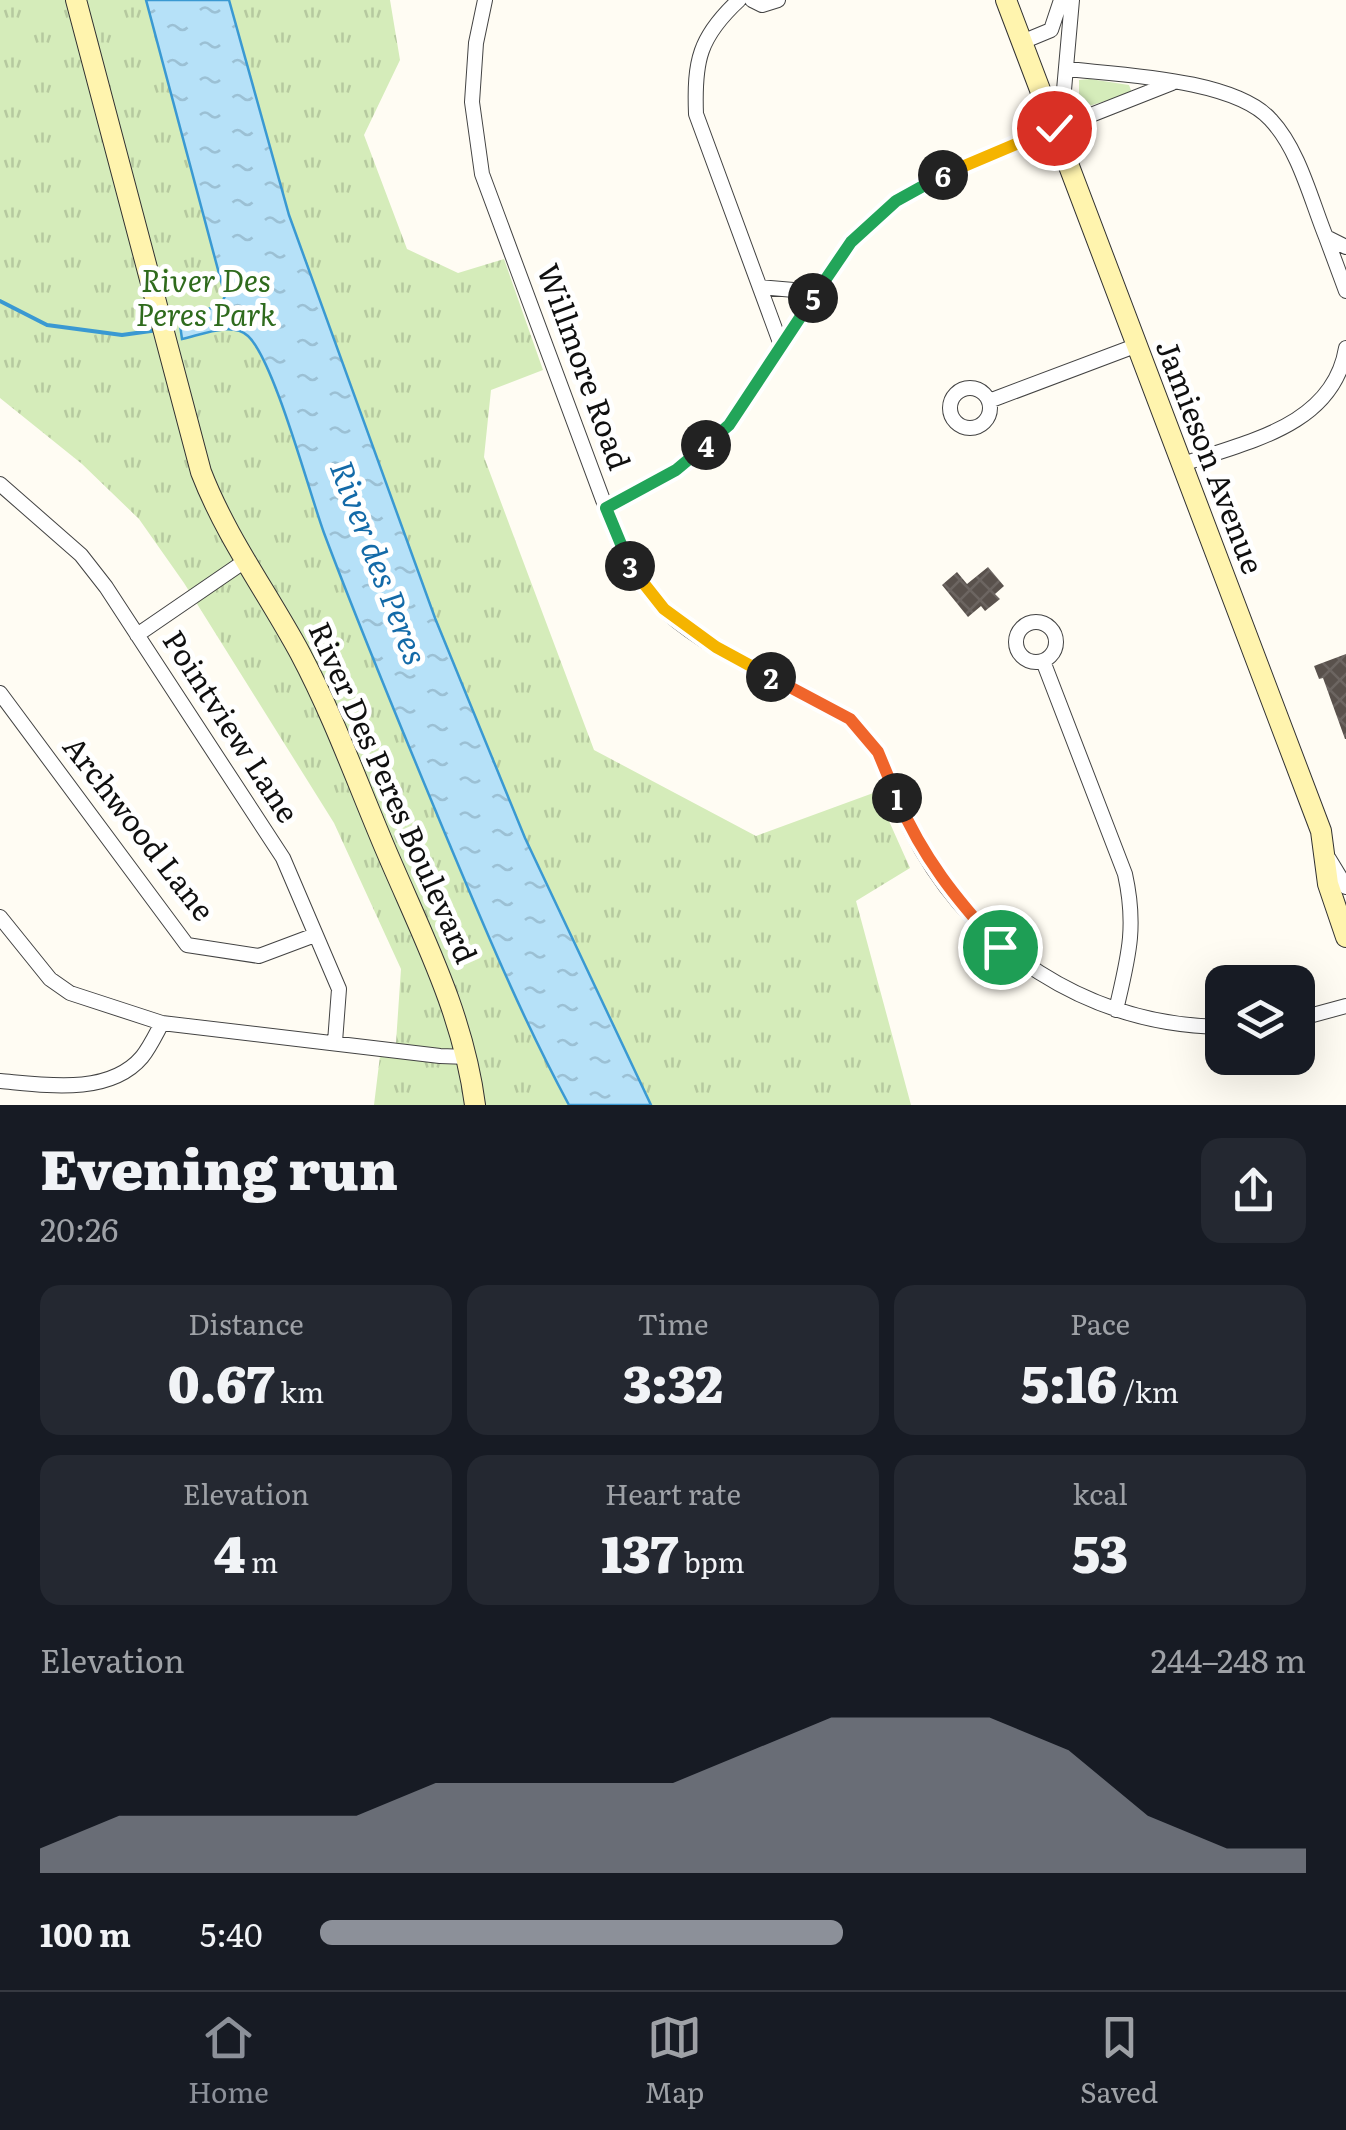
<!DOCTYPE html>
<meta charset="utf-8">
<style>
body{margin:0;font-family:Literata,serif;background:#242831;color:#f1f3f6;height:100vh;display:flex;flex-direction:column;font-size:38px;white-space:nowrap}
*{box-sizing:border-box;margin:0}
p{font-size:32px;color:#9ea1a6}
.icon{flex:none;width:55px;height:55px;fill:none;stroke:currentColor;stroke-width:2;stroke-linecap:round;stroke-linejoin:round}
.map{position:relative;height:1105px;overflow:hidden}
.sheet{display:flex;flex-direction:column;background:#171b24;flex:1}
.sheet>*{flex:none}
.fabs{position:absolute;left:1205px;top:965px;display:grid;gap:20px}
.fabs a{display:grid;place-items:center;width:110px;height:110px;border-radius:20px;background:#171b24;box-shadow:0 10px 40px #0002;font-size:50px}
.pin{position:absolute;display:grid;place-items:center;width:85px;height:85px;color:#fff;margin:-42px;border:5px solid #fff;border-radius:50%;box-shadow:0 2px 10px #0007}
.km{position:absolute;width:50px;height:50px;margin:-25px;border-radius:50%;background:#222;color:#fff;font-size:28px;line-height:50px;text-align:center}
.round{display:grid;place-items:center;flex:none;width:105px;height:105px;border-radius:20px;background:#242831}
.overview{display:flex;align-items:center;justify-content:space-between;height:170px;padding:0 40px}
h1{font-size:55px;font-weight:800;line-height:75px}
.figures{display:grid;grid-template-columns:repeat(3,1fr);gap:15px;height:170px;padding:10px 40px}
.figures div{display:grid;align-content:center;border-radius:20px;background:#242831;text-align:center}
.figures b{font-size:50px;font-weight:800}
.figures small{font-size:28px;font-weight:400}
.figures p{font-size:28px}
.chart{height:280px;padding:20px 40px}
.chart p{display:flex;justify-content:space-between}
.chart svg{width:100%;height:180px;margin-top:10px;fill:#8c9099;opacity:.7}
ul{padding:0 40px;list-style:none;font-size:32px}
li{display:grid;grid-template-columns:160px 120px 1fr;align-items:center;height:75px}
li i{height:25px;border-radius:12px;background:#8c9099}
.tabs{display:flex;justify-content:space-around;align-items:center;height:140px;border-top:2px solid #363941;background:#171b24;font-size:28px;color:#9ea1a6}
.tabs a{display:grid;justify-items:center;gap:5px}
.tabs .active{color:#8c9099}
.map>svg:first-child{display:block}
.grass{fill:#d5ecba}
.park{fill:url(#park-tufts)}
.water{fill:url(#water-ripples);stroke:#3a99d2;stroke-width:2.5}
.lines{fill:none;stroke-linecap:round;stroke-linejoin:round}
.stream{stroke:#3a99d2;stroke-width:4}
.building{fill:url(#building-cross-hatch)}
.street-casing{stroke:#434343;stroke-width:16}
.secondary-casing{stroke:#323232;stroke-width:22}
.street{stroke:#fff;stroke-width:14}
.secondary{stroke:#fff4ae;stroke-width:20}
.split-1-casing{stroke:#fff;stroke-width:20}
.split-2-casing{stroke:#fff;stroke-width:20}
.split-3-casing{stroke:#fff;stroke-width:20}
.split-4-casing{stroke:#fff;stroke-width:20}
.split-5-casing{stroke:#fff;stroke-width:20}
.split-6-casing{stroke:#fff;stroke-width:20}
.split-7-casing{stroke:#fff;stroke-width:20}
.split-1{stroke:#f0652b;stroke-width:12}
.split-2{stroke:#f0652b;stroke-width:12}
.split-3{stroke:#f5b400;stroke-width:12}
.split-4{stroke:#22a559;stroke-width:12}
.split-5{stroke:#22a559;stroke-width:12}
.split-6{stroke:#22a559;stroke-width:12}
.split-7{stroke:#f5b400;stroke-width:12}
.labels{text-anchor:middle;stroke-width:10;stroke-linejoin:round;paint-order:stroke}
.park-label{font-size:30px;font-style:italic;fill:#2f6b1d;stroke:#fff}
.street-label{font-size:30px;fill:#101010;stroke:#fff}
.water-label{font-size:32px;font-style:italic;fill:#136aa8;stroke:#fff}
</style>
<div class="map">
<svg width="1346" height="1105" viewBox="0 0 1346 1105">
<defs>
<pattern id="park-tufts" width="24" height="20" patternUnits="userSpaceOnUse" patternTransform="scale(2.5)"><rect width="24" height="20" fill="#d5ecba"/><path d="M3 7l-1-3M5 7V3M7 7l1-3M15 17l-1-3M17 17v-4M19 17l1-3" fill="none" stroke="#b6c99f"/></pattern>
<pattern id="water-ripples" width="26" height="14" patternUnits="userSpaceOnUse" patternTransform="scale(2.5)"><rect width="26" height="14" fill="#b6e1f8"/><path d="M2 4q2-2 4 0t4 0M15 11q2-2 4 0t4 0" fill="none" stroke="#9bc0d4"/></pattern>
<pattern id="building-cross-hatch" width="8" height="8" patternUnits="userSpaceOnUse" patternTransform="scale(2.5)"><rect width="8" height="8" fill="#59514c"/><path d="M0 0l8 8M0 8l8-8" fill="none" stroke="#6c6561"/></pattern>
</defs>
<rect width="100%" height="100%" fill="#fffcf3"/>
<path class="grass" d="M 1090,79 L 1129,85 L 1132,93 L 1079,109 L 1079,80 Z"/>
<path class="park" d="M 0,0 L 390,0 L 400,60 L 364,135 L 407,249 L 458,273 L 504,259 L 543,370 L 491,390 L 484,457 L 594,750 L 756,836 L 876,792 L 910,868 L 856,901 L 911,1105 L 651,1105 L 641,1086 L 553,1075 L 569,1105 L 374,1105 L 380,1056 L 395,1057 L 401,969 L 334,823 L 184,583 L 139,519 L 82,464 L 0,398 Z"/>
<path class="water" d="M 146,0 L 229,0 L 289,215 L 435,618 L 525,838 L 651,1105 L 569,1105 C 523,1020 486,931 449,843 C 406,740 363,637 324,533 C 309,492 274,360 248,336 C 232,321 201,335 182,339 L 179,318 L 221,305 L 225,296 Z"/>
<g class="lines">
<path class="stream" d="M 0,301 L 47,325 L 122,335 L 158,330"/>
</g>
<path class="building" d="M 988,567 L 1004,586 L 995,594 L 1000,599 L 985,611 L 981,606 L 968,617 L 942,585 L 957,572 L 967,584 Z
M 1346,654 L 1346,739 L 1345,739 L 1323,678 L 1319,679 L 1314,666 Z"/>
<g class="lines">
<defs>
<path id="street" d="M 485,0 L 476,43 L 472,102 L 482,174 L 626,562 C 639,577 650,596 664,610 C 705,647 759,671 808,696 C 821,703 836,709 848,718 C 883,744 892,793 911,830 C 971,949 1089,1025 1222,1027
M 739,0 C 699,37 694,61 696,114 L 781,345
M 752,0 L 762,5 L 778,0
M 1022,42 L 1051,30 L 1061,0
M 1067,69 C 1121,75 1235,79 1271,120 C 1299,150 1311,200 1326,237 L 1346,247
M 1055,128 L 1064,90 L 1072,0
M 1326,237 L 1346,291
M 760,287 L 817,292
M950 408a20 20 0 1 1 40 0a20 20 0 1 1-40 0Z
M 989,401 L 1135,346
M 1180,465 C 1245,442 1333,427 1346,348
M 0,484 L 81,555 L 106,587 L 283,858 L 339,989 L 335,1042
M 606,508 L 677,470 L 729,425 L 851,242 L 896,201 L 954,169 L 1172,83
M1016 642a20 20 0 1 1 40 0a20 20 0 1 1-40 0Z
M 137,635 L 245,561
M 1043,661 L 1125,874 C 1137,928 1128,958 1116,1010
M 0,693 L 187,945 L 259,956 L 315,935
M 1329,859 L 1346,887
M 0,917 L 50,979 L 70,993 L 162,1023 L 440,1056 L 468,1057
M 1298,1019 L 1346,1006
M 0,1081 C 44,1085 109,1096 142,1057 C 150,1047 156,1034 162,1023"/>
<path id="secondary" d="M 76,0 L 201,472 C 226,537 267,592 300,653 C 333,715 357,782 385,848 C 421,933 463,1012 475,1105
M 1006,0 L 1321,831 L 1328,884 L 1346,937"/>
</defs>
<use href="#street" class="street-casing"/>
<use href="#secondary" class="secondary-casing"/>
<use href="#street" class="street"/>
<use href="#secondary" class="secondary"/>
</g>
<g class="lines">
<defs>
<path id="split-1" d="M 897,798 C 923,858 956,899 1000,947"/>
<path id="split-2" d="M 771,677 L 850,719 L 878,752 L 897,798"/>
<path id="split-3" d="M 630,566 L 664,609 L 716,647 L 771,677"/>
<path id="split-4" d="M 630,566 L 606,508 L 676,470 L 706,445"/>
<path id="split-5" d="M 706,445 L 729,425 L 813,298"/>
<path id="split-6" d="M 813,298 L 851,242 L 896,201 L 943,175"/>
<path id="split-7" d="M 943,175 L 1054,128"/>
</defs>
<use href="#split-1" class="split-1-casing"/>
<use href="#split-2" class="split-2-casing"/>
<use href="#split-3" class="split-3-casing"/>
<use href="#split-4" class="split-4-casing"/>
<use href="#split-5" class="split-5-casing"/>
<use href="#split-6" class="split-6-casing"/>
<use href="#split-7" class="split-7-casing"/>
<use href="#split-1" class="split-1"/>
<use href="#split-2" class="split-2"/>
<use href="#split-3" class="split-3"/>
<use href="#split-4" class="split-4"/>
<use href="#split-5" class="split-5"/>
<use href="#split-6" class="split-6"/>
<use href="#split-7" class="split-7"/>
</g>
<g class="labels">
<g class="park-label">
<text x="206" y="292">River Des<tspan x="206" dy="34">Peres Park</tspan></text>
</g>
<g class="street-label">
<text transform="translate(583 367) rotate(70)" y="10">Willmore Road</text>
<text transform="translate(1209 457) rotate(69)" y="10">Jamieson Avenue</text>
<text transform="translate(230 727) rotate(57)" y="10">Pointview Lane</text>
<text transform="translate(392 793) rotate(66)" y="10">River Des Peres Boulevard</text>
<text transform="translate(138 829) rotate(52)" y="10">Archwood Lane</text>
</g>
<g class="water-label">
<text transform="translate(378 563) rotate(69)" y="11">River des Peres</text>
</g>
</g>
</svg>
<div class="fabs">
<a><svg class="icon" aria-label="layers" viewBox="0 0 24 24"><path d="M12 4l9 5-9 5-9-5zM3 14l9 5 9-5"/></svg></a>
</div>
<div class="pin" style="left:1000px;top:947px;background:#1e9e55"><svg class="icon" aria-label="arrive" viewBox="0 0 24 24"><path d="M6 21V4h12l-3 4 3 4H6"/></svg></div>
<div class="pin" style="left:1054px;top:128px;background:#d93025"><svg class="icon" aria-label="check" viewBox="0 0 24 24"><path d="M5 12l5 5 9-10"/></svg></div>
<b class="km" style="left:897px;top:798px">1</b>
<b class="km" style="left:771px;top:677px">2</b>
<b class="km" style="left:630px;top:566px">3</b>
<b class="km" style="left:706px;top:445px">4</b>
<b class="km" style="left:813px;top:298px">5</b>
<b class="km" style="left:943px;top:175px">6</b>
</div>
<section class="sheet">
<div class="overview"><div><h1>Evening run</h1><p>20:26</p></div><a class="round"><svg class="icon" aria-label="share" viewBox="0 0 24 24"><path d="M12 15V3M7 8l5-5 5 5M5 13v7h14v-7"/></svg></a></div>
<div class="figures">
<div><p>Distance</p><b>0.67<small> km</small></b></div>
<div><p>Time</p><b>3:32</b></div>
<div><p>Pace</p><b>5:16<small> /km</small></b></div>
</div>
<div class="figures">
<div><p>Elevation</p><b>4<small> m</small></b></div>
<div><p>Heart rate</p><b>137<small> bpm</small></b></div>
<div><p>kcal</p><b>53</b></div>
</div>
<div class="chart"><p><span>Elevation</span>244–248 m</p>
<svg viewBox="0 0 160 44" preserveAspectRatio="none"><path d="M0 44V38L10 30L20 30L30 30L40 30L50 22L60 22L70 22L80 22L90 14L100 6L110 6L120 6L130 14L140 30L150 38L160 38V44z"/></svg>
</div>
<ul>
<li><b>100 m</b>5:40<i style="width:53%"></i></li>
</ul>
</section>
<nav class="tabs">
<a class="active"><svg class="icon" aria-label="home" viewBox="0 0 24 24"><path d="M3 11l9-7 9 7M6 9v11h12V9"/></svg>Home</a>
<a><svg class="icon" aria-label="map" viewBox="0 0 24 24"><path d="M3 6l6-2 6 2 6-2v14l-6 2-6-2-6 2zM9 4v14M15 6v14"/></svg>Map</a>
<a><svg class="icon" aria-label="saved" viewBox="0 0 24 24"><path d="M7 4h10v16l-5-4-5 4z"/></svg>Saved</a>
</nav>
